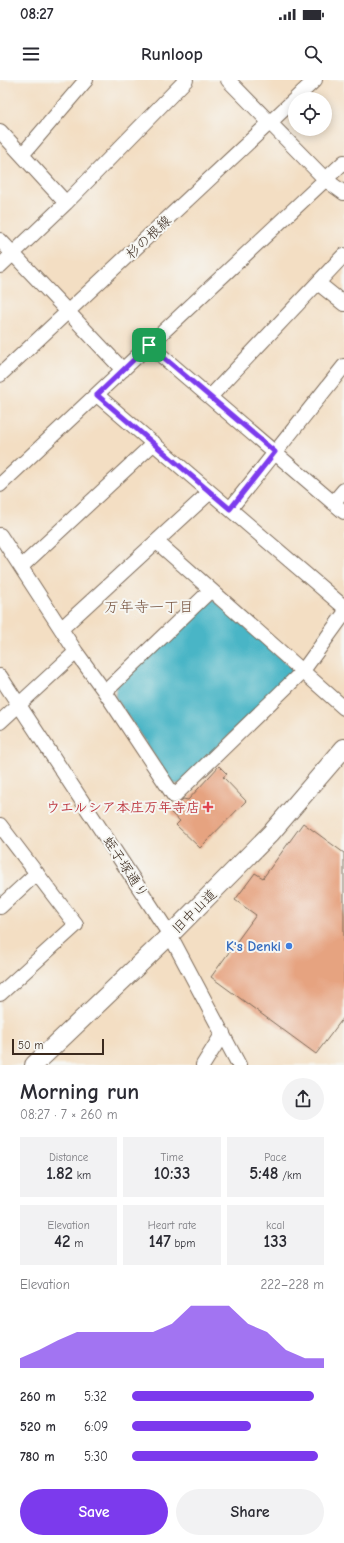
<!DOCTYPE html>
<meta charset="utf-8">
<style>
body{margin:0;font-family:"Comic Neue","Klee One",sans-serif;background:#f2f2f3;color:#2b2b33;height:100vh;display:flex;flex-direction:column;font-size:15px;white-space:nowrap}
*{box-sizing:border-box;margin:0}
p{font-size:13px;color:#7c7c81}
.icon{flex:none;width:22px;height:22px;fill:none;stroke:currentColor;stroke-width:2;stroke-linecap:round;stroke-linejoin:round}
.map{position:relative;height:985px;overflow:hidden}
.panel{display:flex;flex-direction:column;background:#fff;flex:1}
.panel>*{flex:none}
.fabs{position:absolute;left:288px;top:12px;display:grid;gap:8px}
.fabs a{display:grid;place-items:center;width:44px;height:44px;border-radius:50%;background:#fff;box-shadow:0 2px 10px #0003;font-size:20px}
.scale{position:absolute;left:12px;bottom:10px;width:92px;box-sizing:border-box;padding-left:4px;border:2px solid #3b2a1e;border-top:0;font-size:11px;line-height:14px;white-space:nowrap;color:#3b2a1e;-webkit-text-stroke:3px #f6f6f2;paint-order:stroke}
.pin{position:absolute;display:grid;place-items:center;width:34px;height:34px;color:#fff;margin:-17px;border-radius:8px;box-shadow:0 2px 6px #0006}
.round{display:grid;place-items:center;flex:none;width:42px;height:42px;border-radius:21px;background:#f2f2f3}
.summary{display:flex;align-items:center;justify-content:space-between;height:68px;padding:0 20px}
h1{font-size:22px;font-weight:700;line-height:30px}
.stats{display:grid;grid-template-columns:repeat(3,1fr);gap:6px;height:68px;padding:4px 20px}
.stats div{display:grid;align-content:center;border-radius:0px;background:#f2f2f3;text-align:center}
.stats b{font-size:17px;font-weight:700}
.stats small{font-size:11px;font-weight:400}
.stats p{font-size:11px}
.chart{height:112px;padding:8px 20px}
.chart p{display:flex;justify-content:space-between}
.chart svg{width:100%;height:72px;margin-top:4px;fill:#7c3aed;opacity:.7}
.action{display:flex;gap:8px;margin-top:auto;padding:8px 20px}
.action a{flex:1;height:46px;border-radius:24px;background:#7c3aed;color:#fff;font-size:16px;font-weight:700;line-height:46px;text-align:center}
.action a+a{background:#f2f2f3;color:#2b2b33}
ul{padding:0 20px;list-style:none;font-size:13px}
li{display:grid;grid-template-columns:64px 48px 1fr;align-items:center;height:30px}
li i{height:10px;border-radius:5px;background:#7c3aed}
.status{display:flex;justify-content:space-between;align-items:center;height:28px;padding:0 20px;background:#fff;direction:ltr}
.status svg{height:11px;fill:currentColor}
header{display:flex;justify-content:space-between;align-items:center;height:52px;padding:0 20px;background:#fff;font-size:18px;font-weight:700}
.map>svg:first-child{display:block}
.water{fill:#49b5c6;stroke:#427072}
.building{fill:#e6a380}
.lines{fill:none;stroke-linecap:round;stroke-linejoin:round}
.minor-casing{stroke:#7b6958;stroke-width:16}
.major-casing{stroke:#7b6958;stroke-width:20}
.minor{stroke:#fff;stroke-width:14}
.major{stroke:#fff;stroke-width:18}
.route-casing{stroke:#fff;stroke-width:8}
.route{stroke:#7c3aed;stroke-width:5}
.health-dot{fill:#e0444e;stroke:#f6f6f2;stroke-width:1.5}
.shop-dot{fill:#3f7fe0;stroke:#f6f6f2;stroke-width:1.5}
.labels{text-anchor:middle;stroke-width:4;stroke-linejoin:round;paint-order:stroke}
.street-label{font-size:14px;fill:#3b2a1e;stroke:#f6f6f2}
.health-label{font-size:14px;font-weight:bold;fill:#be3a42;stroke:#f6f6f2;text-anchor:end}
.shop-label{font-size:14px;font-weight:bold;fill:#366cbe;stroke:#f6f6f2;text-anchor:end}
.neighbourhood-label{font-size:15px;fill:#775440;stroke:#f6f6f2}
</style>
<div class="status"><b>08:27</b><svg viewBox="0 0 49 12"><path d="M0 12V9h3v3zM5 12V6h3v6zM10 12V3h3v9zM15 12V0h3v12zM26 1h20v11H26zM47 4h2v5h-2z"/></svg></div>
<header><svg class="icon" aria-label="menu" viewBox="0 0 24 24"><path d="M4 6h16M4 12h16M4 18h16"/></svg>Runloop<svg class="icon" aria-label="search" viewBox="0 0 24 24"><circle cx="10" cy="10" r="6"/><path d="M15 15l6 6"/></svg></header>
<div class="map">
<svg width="344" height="985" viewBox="0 0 344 985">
<rect width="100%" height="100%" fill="#f6f6f2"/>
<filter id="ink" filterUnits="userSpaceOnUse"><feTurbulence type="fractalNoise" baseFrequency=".025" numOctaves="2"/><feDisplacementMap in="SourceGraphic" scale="8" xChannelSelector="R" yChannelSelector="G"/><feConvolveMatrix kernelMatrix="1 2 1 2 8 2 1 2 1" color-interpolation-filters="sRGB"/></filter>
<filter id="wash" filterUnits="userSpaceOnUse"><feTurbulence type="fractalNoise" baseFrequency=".012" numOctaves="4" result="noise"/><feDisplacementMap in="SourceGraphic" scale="16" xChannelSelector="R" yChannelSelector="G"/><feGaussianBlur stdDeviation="0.9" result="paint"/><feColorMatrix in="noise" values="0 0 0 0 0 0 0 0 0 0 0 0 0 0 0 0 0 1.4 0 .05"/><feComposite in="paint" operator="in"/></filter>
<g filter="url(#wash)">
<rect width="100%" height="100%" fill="#f3dec3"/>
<path class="water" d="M 209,519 L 215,521 L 292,588 L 292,594 L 180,704 L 173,704 L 115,617 L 116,606 Z"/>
<g id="blocks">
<path class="building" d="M 219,686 L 227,694 L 223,697 L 246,721 L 200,768 L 176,745 L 180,741 L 171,733 L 183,719 L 188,720 Z
M 303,743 L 344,773 L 344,937 L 316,974 L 211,897 L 256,835 L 235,820 L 255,793 L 263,798 Z"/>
</g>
</g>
<g filter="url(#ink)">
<use href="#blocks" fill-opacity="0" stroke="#7b6958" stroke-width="1"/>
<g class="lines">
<defs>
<path id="minor" d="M 228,0 L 326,100 L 344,113
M 295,19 L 315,0
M 0,51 L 66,123
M 22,75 L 86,0
M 0,160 L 123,290
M 0,186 L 66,123 L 186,0
M 318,203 L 344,224
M 149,265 L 344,432
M 0,295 L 295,19
M 97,315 L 344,527
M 210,317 L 344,175
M 0,405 L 344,82
M 333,423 L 344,410
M 230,429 L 344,286
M 0,455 L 76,572 L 105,612 L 174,716 L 302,592 L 344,534
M 157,462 L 344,628
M 21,487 L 154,363
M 61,549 L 210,412
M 0,596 L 170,855 L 239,985
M 105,612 L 211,510
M 0,642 L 76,572
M 0,745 L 76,845 L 0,914
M 0,827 L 37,793
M 203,985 L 223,953"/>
<path id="major" d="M 34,985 L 170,855 L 271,753 L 344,668"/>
</defs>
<use href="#minor" class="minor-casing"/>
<use href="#major" class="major-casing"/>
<use href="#minor" class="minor"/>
<use href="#major" class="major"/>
</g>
</g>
<g class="lines" filter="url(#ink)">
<defs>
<path id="route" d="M 149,265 L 275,372 L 230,429 L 97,315 Z"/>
</defs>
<use href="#route" class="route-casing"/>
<use href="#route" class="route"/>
</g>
<path class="health-dot" d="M206 721h4v4h4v4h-4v4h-4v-4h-4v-4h4z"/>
<circle class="shop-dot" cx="289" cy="866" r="4"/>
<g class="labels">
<g class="street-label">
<text transform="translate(148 157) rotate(-43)" y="5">杉の根線</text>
<text transform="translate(126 787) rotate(57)" y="5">蛭子塚通り</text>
<text transform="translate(194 831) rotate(-45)" y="5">旧中山道</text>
</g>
<g class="health-label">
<text x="200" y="732">ウエルシア本庄万年寺店</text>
</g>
<g class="shop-label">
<text x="281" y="871">K's Denki</text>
</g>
<g class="neighbourhood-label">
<text x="149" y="532">万年寺一丁目</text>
</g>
</g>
</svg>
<div class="fabs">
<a><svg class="icon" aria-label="locate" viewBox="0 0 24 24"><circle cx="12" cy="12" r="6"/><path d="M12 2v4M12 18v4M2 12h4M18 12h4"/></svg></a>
</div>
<div class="scale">50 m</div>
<div class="pin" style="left:149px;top:265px;background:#1e9e55"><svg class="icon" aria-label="arrive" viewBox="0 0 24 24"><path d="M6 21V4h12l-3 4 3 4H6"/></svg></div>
</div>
<section class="panel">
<div class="summary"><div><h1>Morning run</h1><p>08:27 · 7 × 260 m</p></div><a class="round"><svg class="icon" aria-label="share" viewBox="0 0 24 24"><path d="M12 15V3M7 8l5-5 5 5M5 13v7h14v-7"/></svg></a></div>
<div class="stats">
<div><p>Distance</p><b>1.82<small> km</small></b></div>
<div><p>Time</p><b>10:33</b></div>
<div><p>Pace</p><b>5:48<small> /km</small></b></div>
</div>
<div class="stats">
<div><p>Elevation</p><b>42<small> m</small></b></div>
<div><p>Heart rate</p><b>147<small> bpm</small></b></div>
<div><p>kcal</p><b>133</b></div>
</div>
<div class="chart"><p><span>Elevation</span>222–228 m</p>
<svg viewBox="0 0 160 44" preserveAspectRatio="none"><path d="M0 44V38L10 33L20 27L30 22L40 22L50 22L60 22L70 22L80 17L90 6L100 6L110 6L120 17L130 22L140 33L150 38L160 38V44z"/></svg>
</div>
<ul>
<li><b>260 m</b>5:32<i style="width:95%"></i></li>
<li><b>520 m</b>6:09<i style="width:62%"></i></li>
<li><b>780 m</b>5:30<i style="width:97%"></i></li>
</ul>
<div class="action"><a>Save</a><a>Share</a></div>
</section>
